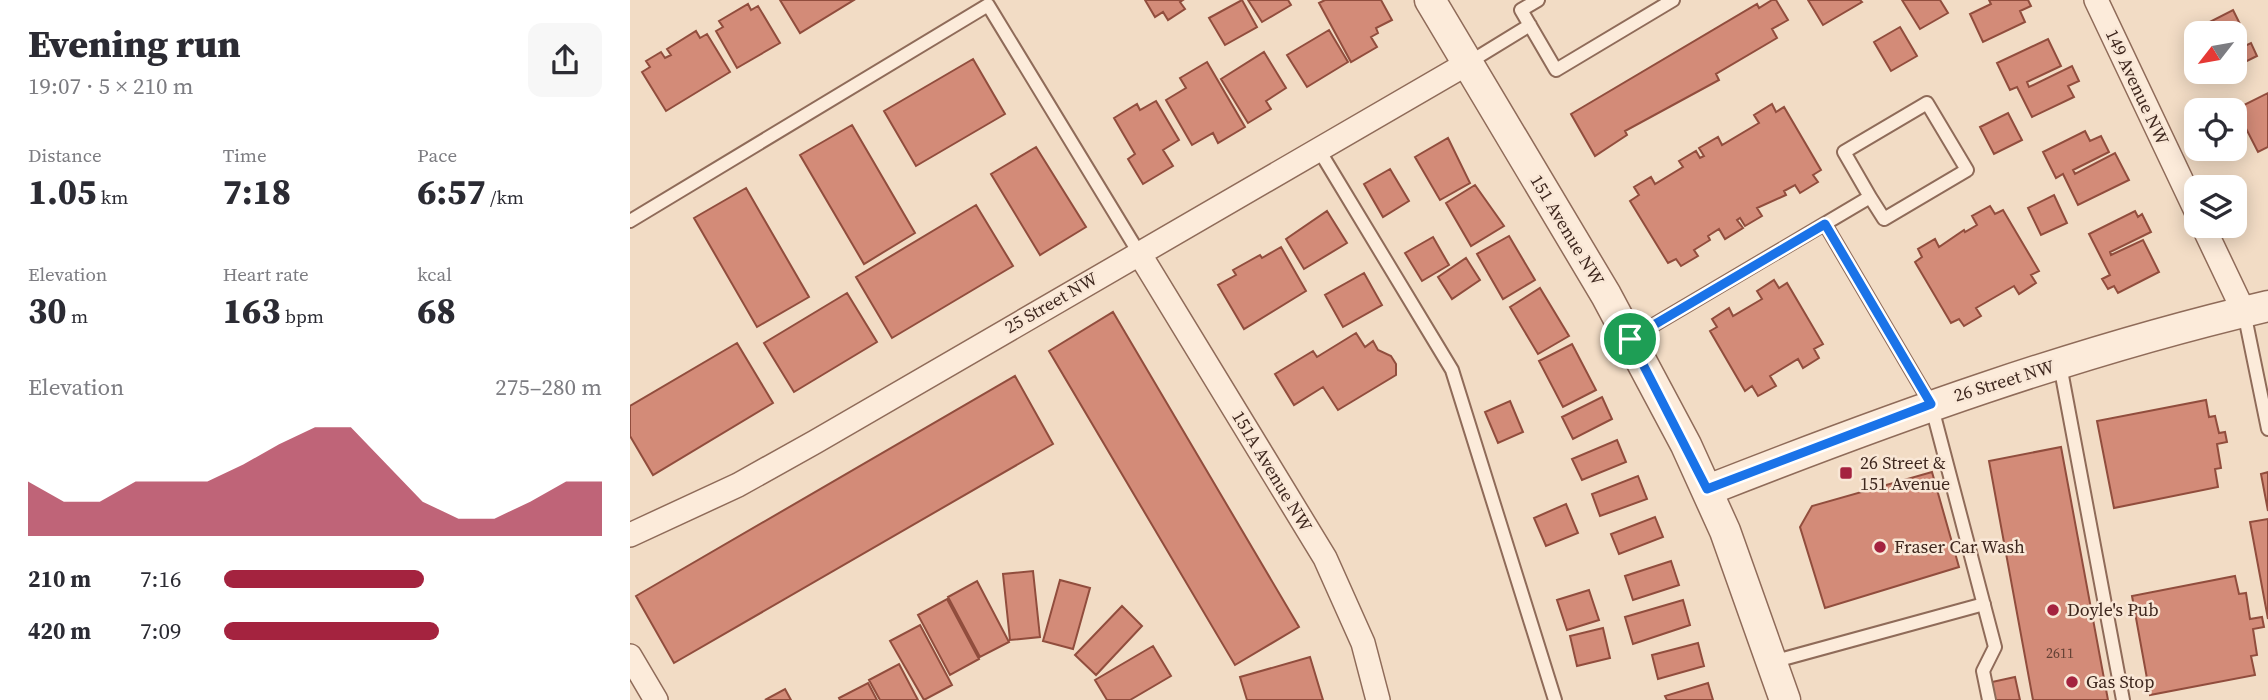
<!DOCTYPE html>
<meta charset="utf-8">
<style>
body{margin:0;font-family:"Source Serif 4",serif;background:#f7f7f7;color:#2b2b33;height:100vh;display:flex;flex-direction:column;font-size:26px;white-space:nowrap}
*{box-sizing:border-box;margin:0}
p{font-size:23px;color:#7c7c81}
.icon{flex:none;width:38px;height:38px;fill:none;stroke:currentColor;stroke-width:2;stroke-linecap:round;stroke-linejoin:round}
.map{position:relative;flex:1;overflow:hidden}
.drawer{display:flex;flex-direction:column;background:#fff;width:630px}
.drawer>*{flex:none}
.needle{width:46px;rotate:239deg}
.buttons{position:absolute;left:1554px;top:21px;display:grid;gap:14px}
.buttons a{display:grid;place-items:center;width:63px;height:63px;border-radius:14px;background:#fff;box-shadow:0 4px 18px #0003;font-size:35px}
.pin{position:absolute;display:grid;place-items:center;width:60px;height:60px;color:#fff;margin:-30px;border:4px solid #fff;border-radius:50%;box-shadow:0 2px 7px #0007}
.round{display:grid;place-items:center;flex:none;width:74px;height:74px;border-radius:14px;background:#f7f7f7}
.headline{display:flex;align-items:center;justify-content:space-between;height:119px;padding:0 28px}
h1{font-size:38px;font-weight:800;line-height:52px}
.figures{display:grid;grid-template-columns:repeat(3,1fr);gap:10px;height:119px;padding:7px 28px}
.figures div{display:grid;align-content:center}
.figures b{font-size:35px;font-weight:800}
.figures small{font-size:19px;font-weight:400}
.figures p{font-size:19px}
.chart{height:196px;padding:14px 28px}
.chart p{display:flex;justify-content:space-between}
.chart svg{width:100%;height:126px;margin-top:7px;fill:#a4233f;opacity:.7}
ul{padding:0 28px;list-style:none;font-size:23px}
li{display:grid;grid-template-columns:112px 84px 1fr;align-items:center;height:52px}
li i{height:18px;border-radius:9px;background:#a4233f}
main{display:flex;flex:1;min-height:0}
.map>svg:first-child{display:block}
.building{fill:#d38b78;stroke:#914d3d;stroke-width:2}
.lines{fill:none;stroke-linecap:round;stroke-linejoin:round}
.service-casing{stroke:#8f6b59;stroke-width:16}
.minor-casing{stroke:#8f6b59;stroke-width:26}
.tertiary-casing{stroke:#8f6b59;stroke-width:33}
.service{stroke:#fcebda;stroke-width:12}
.minor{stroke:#fcebda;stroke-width:23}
.tertiary{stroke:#fcebda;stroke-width:30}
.route-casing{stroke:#fff;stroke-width:14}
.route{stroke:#1a73e8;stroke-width:9}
.poi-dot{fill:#a4233f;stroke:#f9e7d6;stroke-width:2.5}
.labels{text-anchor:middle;stroke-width:5;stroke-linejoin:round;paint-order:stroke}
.number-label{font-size:14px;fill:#634034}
.street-label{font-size:18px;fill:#3e271e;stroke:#f9e7d6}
.poi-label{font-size:18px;fill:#3e271e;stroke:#f9e7d6;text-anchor:start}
</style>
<main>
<section class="drawer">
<div class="headline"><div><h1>Evening run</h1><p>19:07 · 5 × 210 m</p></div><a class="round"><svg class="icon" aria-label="share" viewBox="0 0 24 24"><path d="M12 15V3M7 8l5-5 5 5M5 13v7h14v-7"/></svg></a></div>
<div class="figures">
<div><p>Distance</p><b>1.05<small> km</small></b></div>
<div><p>Time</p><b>7:18</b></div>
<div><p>Pace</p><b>6:57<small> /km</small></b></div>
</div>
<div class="figures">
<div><p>Elevation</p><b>30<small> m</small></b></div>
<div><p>Heart rate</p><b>163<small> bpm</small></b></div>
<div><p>kcal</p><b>68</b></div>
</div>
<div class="chart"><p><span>Elevation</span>275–280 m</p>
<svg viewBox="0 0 160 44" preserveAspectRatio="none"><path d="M0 44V25L10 32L20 32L30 25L40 25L50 25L60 19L70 12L80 6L90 6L100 19L110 32L120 38L130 38L140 32L150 25L160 25V44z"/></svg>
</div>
<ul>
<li><b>210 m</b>7:16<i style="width:53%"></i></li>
<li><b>420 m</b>7:09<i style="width:57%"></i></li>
</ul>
</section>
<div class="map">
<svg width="1638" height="700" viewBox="0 0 1638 700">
<rect width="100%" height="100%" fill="#f2dcc5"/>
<path class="building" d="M 150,0 L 224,0 L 170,33 Z
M 515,0 L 553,0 L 550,2 L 555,9 L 538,20 L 533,12 L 525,17 Z
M 612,0 L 627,27 L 595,45 L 579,18 Z
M 618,0 L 658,0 L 661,5 L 632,22 Z
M 695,0 L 751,0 L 762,20 L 746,28 L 748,33 L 741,37 L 747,47 L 721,62 L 689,3 Z
M 1142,0 L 1146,0 L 1158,20 L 1142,29 L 1147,38 L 1086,74 L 1089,80 L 995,131 L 997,135 L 965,156 L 941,114 L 1127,4 L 1129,8 Z
M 1178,0 L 1230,0 L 1232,2 L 1193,25 Z
M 1272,0 L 1310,0 L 1318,13 L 1290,29 Z
M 1359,0 L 1398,0 L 1401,6 L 1390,11 L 1395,22 L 1353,42 L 1340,14 L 1361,4 Z
M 118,4 L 121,10 L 128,6 L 150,43 L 107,68 L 86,31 L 93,27 L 89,21 Z
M 1603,10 L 1610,24 L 1606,26 L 1615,46 L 1621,43 L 1627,56 L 1605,67 L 1605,33 L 1566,34 L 1564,30 Z
M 1270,27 L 1287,56 L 1261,71 L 1244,42 Z
M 699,30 L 718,62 L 677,87 L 657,55 Z
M 66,31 L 70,38 L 77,34 L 100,72 L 36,111 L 12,72 L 20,67 L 16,61 L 31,52 L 35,58 L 41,55 L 37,49 Z
M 1418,39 L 1431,66 L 1397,82 L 1399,87 L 1442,66 L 1449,81 L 1438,86 L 1444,97 L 1402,117 L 1387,87 L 1380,90 L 1367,63 Z
M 634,52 L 656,88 L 636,101 L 641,109 L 618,123 L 591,79 Z
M 343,59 L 375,114 L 286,166 L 254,111 Z
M 577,62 L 615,127 L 588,143 L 583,133 L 562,145 L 536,100 L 556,88 L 550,78 Z
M 1638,93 L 1638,147 L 1628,152 L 1606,109 Z
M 526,101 L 549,140 L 533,150 L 543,166 L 513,184 L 498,159 L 505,154 L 484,118 L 507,104 L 510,110 Z
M 1142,104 L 1146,112 L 1154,107 L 1191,170 L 1183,175 L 1188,182 L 1170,193 L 1165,185 L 1154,191 L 1156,195 L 1127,208 L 1132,216 L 1115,226 L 1110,218 L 1107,220 L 1113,228 L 1095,239 L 1089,229 L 1078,236 L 1080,240 L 1064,250 L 1068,256 L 1051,266 L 1046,259 L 1038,263 L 1000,201 L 1009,195 L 1004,187 L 1021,177 L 1025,184 L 1053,167 L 1049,161 L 1066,151 L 1070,158 L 1074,156 L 1069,148 L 1088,137 L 1092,145 L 1129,123 L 1124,115 Z
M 1378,113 L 1392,140 L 1364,154 L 1350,127 Z
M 222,125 L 285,233 L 234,264 L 170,155 Z
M 1455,131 L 1460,141 L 1471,136 L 1479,152 L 1443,170 L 1445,174 L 1485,153 L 1499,180 L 1448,205 L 1433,174 L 1426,178 L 1413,152 Z
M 818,138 L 840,183 L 810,200 L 785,157 Z
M 406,147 L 456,227 L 410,255 L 361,174 Z
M 760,169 L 779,201 L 753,217 L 734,184 Z
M 845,185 L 874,226 L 841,246 L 816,203 Z
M 116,188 L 179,297 L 127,327 L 64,218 Z
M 1424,195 L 1437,223 L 1411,235 L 1398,208 Z
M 346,205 L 383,266 L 262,338 L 226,277 Z
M 1360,206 L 1365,214 L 1373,210 L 1409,271 L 1401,275 L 1406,283 L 1389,294 L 1384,286 L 1346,308 L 1351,316 L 1334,326 L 1329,319 L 1321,323 L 1285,262 L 1292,257 L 1288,249 L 1305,239 L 1309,247 L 1334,230 L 1335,232 L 1347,225 L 1342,216 Z
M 697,211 L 717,243 L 674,269 L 656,239 Z
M 1505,211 L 1508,217 L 1512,214 L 1521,232 L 1480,252 L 1481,255 L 1513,240 L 1529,272 L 1488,293 L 1484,286 L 1478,289 L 1472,279 L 1480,275 L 1459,234 Z
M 879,236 L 905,280 L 873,299 L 847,254 Z
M 803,237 L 819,265 L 792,281 L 775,253 Z
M 651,247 L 676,291 L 614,329 L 588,285 L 606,275 L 603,270 L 630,255 L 632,258 Z
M 836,258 L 850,280 L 822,299 L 808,277 Z
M 734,273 L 752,305 L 713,327 L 695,295 Z
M 1144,280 L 1149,288 L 1157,283 L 1193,344 L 1184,349 L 1189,358 L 1173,368 L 1168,359 L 1140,376 L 1146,386 L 1128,396 L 1122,386 L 1115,391 L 1080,331 L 1087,327 L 1082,319 L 1099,308 L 1103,316 L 1132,299 L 1127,291 Z
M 910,288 L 939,336 L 908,354 L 880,307 Z
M 217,293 L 247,342 L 164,392 L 134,343 Z
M 483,312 L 669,627 L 605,665 L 419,351 Z
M 726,333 L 735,347 L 743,341 L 748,350 L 761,356 L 766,364 L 766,375 L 708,410 L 693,387 L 664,405 L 645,374 L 683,351 L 687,357 Z
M 107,343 L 143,403 L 23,475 L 0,436 L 0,406 Z
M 942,344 L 966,390 L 933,407 L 909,361 Z
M 385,376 L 423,444 L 44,663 L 6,596 Z
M 972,397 L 982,419 L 943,439 L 932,417 Z
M 1576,400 L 1579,417 L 1585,416 L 1589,433 L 1595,432 L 1597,442 L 1587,444 L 1591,468 L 1585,469 L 1588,487 L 1484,508 L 1467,421 Z
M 880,401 L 893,432 L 868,443 L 855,412 Z
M 987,440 L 996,462 L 952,480 L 942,459 Z
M 1431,447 L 1478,700 L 1403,700 L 1359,461 Z
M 1302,472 L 1329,567 L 1195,608 L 1170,527 L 1182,506 Z
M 1638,472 L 1638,511 L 1631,474 Z
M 1008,476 L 1017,499 L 970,516 L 962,494 Z
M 936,504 L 948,533 L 916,546 L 904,518 Z
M 1025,517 L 1033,537 L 989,554 L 981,534 Z
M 1638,519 L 1638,619 L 1620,522 Z
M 1041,561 L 1049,585 L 1003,600 L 995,576 Z
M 403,571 L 410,637 L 380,640 L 373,574 Z
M 1605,576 L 1609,594 L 1616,593 L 1620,619 L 1632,617 L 1634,627 L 1623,629 L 1627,655 L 1621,656 L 1625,675 L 1520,695 L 1502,596 Z
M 430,580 L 460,588 L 443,649 L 413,641 Z
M 347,581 L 379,642 L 350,657 L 318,597 Z
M 959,590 L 969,620 L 937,630 L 927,600 Z
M 317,599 L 349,659 L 320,675 L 288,615 Z
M 1053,600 L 1060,625 L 1003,644 L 995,617 Z
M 492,606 L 512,626 L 466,675 L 445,655 Z
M 290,625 L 322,685 L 294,700 L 260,641 Z
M 973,628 L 980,658 L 947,666 L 940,636 Z
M 1068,643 L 1074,666 L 1028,679 L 1022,655 Z
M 523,646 L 541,676 L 500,700 L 477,700 L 465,680 Z
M 680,657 L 693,700 L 617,700 L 610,677 Z
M 269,664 L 288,700 L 250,700 L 239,680 Z
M 1385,677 L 1390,700 L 1365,700 L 1362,682 Z
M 238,683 L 247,700 L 210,700 L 209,698 Z
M 1078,683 L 1083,700 L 1037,700 L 1035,696 Z
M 155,689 L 161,700 L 135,700 Z"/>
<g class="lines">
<defs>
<path id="service" d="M 908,0 L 891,10 L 926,70 L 1043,0
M 838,63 L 900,25
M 689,150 L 822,370 L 925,700
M 0,221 L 358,5 L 509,253
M 1195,224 L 1301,404 L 1365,647 L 1353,671 L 1359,700
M 1614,312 L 1638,429
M 1000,339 L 1240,197 L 1214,152 L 1297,103 L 1337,170 L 1254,219 L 1240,197
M 1430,365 L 1493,700
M 1142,662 L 1354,604"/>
<path id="minor" d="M 1466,0 L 1566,211
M 1573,226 L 1614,312
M 509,253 L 695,558 L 733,643 L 748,700
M 0,535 L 108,485 L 185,442 L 838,63
M 0,656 L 26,700"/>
<path id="tertiary" d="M 800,0 L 976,295 L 1056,445 L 1095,531 L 1155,700
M 1078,490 C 1261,418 1446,351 1638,306"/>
</defs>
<use href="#service" class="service-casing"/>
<use href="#minor" class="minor-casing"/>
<use href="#tertiary" class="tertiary-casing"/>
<use href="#service" class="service"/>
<use href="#minor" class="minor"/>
<use href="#tertiary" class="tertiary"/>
</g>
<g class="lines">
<defs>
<path id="route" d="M 1195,224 L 1301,404 L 1077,489 L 1000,339 Z"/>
</defs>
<use href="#route" class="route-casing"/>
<use href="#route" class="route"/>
</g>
<g class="poi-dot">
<rect x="1209" y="466" width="14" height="14" rx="3.5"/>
<circle cx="1250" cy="547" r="7"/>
<circle cx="1423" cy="610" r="7"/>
<circle cx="1442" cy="682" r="7"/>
</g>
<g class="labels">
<g class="number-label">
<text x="1430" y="658">2611</text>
</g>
<g class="street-label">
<text transform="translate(1507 87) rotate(65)" y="6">149 Avenue NW</text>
<text transform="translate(937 230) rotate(59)" y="6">151 Avenue NW</text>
<text transform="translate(421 303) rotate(-30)" y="6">25 Street NW</text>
<text transform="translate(1374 381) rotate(-17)" y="6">26 Street NW</text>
<text transform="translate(642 471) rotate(59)" y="6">151A Avenue NW</text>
</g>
<g class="poi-label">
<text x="1230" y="469">26 Street &amp;<tspan x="1230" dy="21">151 Avenue</tspan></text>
<text x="1264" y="553">Fraser Car Wash</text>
<text x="1437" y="616">Doyle's Pub</text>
<text x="1456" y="688">Gas Stop</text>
</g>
</g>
</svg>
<div class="buttons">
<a><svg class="needle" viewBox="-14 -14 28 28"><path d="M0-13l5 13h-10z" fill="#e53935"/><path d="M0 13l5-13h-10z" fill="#7c7c81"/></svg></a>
<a><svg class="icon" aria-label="locate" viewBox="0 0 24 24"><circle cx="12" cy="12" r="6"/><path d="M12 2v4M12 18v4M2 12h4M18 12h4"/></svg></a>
<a><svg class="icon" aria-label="layers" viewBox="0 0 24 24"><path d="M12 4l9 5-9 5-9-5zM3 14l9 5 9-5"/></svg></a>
</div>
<div class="pin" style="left:1000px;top:339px;background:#1e9e55"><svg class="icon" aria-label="arrive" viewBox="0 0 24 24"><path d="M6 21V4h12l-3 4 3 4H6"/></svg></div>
</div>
</main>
